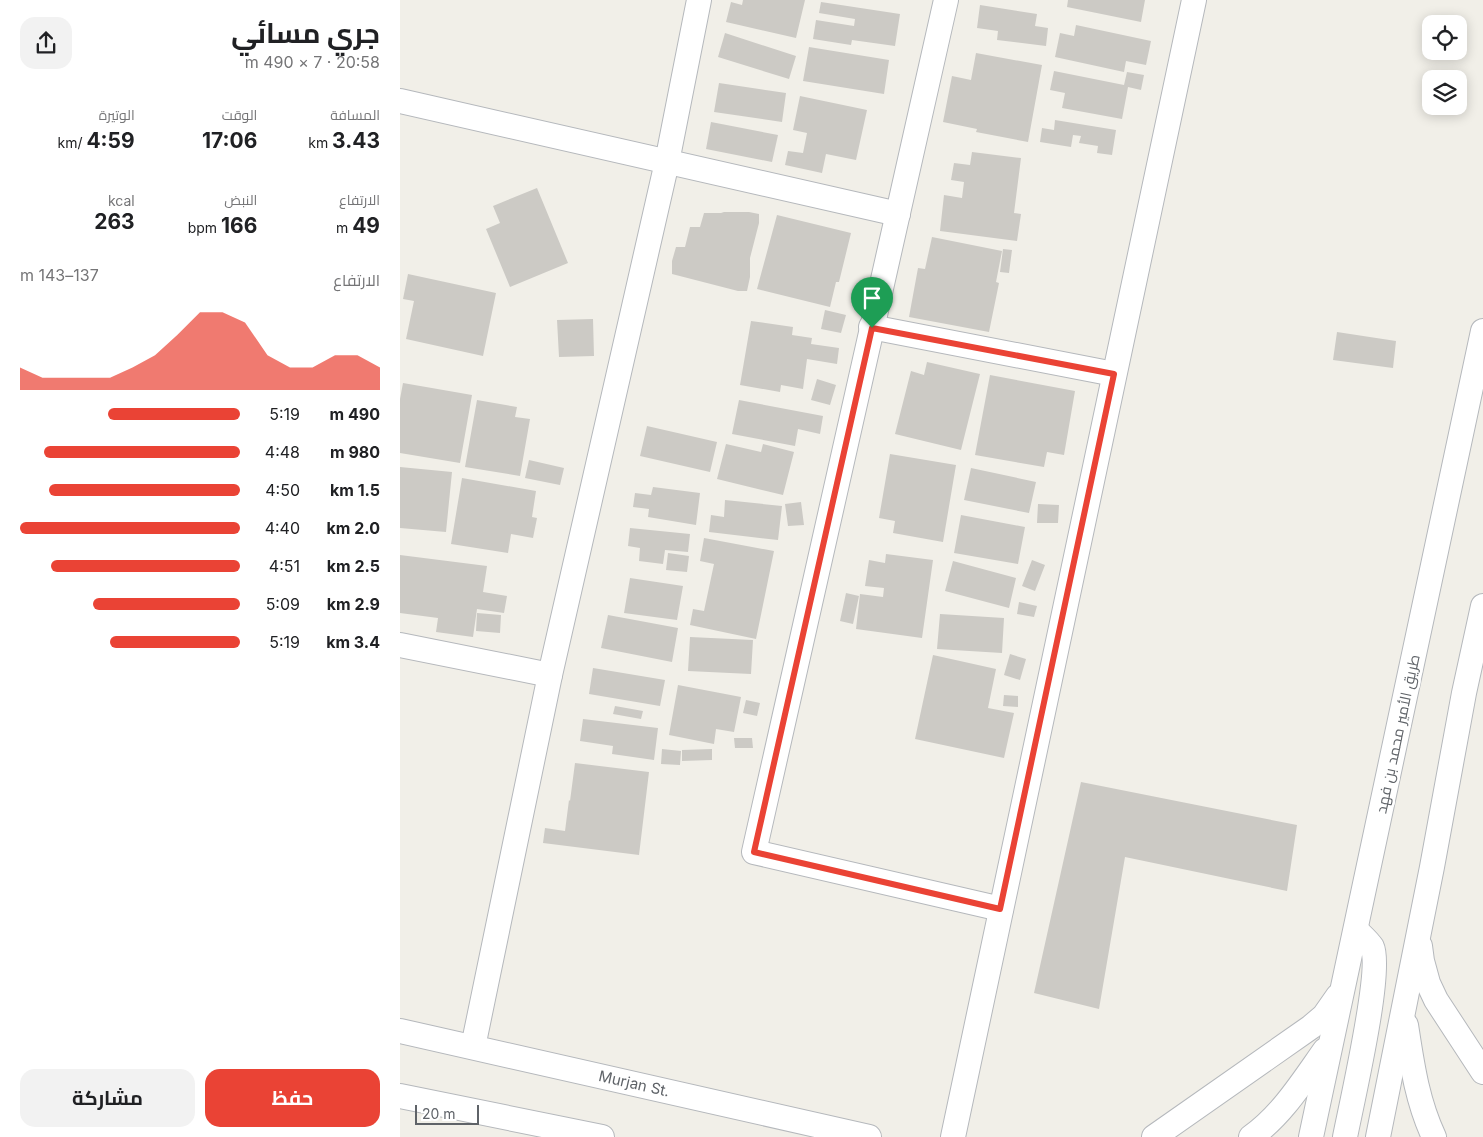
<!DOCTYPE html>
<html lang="ar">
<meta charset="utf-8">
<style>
body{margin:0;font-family:Inter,Cairo,sans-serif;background:#f2f2f2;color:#202124;direction:rtl;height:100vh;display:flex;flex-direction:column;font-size:19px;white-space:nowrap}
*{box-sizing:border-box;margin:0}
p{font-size:16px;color:#757577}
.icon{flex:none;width:28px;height:28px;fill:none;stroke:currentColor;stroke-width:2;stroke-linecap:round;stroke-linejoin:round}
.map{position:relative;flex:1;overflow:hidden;direction:ltr}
.details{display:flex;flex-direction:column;background:#fff;width:400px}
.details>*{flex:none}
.controls{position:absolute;left:1022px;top:15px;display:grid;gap:10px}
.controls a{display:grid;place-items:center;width:45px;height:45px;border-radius:10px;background:#fff;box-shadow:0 2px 12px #0003;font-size:25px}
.scale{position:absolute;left:15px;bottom:12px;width:64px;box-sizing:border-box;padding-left:5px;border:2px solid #5f6368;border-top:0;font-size:14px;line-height:18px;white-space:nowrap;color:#5f6368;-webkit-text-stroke:4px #fff;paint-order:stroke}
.pin{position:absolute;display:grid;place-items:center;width:42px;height:42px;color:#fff;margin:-51px -21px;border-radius:50% 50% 50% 0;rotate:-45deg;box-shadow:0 0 5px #0007}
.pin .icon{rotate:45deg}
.round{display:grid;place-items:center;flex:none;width:52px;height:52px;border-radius:15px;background:#f2f2f2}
.overview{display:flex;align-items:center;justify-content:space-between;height:85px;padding:0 20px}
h1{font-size:28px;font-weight:700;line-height:38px}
.stats{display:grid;grid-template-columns:repeat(3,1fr);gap:8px;height:85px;padding:5px 20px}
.stats div{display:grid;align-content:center}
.stats b{font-size:21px;font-weight:700}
.stats small{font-size:14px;font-weight:400}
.stats p{font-size:14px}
.chart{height:140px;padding:10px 20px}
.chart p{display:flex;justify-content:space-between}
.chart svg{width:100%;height:90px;margin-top:5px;fill:#ea4335;opacity:.7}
.button{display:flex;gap:10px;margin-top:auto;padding:10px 20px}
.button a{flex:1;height:58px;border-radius:15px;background:#ea4335;color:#fff;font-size:20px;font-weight:700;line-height:58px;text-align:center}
.button a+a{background:#f2f2f2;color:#202124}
ul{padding:0 20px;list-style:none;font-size:16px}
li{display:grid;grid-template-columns:80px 60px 1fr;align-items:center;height:38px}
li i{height:12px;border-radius:6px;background:#ea4335}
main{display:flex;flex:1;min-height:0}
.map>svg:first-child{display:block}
.building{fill:#cccac5}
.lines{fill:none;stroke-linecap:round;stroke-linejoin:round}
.minor-casing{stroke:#b5b8bc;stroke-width:26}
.minor{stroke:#fff;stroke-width:24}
.route-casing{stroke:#fff;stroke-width:10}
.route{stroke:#ea4335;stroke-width:6}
.labels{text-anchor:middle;stroke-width:5;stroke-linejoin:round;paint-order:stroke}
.street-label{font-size:15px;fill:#5f6368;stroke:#fff}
</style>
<main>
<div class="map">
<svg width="1083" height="1137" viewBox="0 0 1083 1137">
<rect width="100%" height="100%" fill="#f1efe8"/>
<path class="building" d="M 343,0 L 405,0 L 396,38 L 326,22 L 331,2 L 342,5 Z
M 668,0 L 745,0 L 741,22 L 667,7 Z
M 421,2 L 500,14 L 495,46 L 452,40 L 451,45 L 413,39 L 416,20 L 454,26 L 455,19 L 419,13 Z
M 580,5 L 637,14 L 635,26 L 648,28 L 646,46 L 597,40 L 598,31 L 577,28 Z
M 676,25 L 751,41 L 746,65 L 726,61 L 724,72 L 655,57 L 660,33 L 674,36 Z
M 325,33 L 396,56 L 389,79 L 318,57 Z
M 409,47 L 489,60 L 484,94 L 403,81 Z
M 576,53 L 642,65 L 628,142 L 576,132 L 577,129 L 543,122 L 552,76 L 571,80 Z
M 654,71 L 724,85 L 727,72 L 744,75 L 741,90 L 728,87 L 722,119 L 662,108 L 665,93 L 650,90 Z
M 319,83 L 386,93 L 382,122 L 314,112 Z
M 400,96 L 467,110 L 456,160 L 426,154 L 422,173 L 385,165 L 388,151 L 403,153 L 407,133 L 393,130 Z
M 655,120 L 716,130 L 712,155 L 697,153 L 698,146 L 679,143 L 681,136 L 673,135 L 671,147 L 640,142 L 642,128 L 654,130 Z
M 311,122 L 378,135 L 372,162 L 306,149 Z
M 572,152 L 621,158 L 614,213 L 621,214 L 617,241 L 540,231 L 544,195 L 562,198 L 564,182 L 551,180 L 554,163 L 570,165 Z
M 137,188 L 168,263 L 110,287 L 86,229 L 100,223 L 93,206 Z
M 321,212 L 349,212 L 359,214 L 359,223 L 350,258 L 350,277 L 347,291 L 338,291 L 272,274 L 272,261 L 276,247 L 285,247 L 290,227 L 300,227 L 304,213 L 324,213 Z
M 377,215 L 451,233 L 439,282 L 436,282 L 430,307 L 357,289 Z
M 532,237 L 602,251 L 596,282 L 599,283 L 589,332 L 509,317 L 518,268 L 525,269 Z
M 603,249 L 612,250 L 609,273 L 600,272 Z
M 8,274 L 96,293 L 83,356 L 6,339 L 14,301 L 3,299 Z
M 425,310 L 446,315 L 441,333 L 421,329 Z
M 193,319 L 194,356 L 159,357 L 157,320 Z
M 351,321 L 393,327 L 392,335 L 412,338 L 411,344 L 439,348 L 437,364 L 407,359 L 403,389 L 381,385 L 380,392 L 340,385 Z
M 937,332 L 996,341 L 993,368 L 933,360 Z
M 527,362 L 580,374 L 561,450 L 495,434 L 511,371 L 524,375 Z
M 590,375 L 675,391 L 664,455 L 647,452 L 644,467 L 575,455 Z
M 417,379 L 436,385 L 430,405 L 411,400 Z
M 3,383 L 72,395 L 60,463 L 0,453 L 0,399 Z
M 77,400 L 117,407 L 115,417 L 130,419 L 120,476 L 65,467 Z
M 339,400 L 423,416 L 420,434 L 398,429 L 395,446 L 332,434 Z
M 247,426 L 317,442 L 310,472 L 240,456 Z
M 326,444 L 361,452 L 363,444 L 394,452 L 383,495 L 317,479 Z
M 490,454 L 556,465 L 543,542 L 493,533 L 495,521 L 479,518 Z
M 129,460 L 164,468 L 160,485 L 125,478 Z
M 0,467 L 52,472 L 46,532 L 0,528 Z
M 571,468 L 636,482 L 629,513 L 564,500 Z
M 62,478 L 136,491 L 132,517 L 137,518 L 133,538 L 111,534 L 108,553 L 51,544 Z
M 253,487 L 300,493 L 296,525 L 248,517 L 249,509 L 233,507 L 235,493 L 251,495 Z
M 325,500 L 382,506 L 378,540 L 309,532 L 311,515 L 324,517 Z
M 401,502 L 404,525 L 388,526 L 385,504 Z
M 638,504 L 659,505 L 658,523 L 637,523 Z
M 561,515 L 625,527 L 618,564 L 554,553 Z
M 230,528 L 290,534 L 288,552 L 265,550 L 263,564 L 239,561 L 240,548 L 228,546 Z
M 304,538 L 374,551 L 356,639 L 290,625 L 293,609 L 304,611 L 314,564 L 300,561 Z
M 268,553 L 289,556 L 287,572 L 266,570 Z
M 486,554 L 533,560 L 522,638 L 456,629 L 460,594 L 483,597 L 484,588 L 465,586 L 469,560 L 485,563 Z
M 0,555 L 87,566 L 83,592 L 107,596 L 104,613 L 77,609 L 73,637 L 36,632 L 38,618 L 0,613 Z
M 632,560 L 645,565 L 635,591 L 622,586 Z
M 553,561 L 616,578 L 609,608 L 545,591 Z
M 230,578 L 283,586 L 277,620 L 224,613 Z
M 446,593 L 459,596 L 453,624 L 440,621 Z
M 619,602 L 637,606 L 634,617 L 617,614 Z
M 77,613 L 101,615 L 100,633 L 76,631 Z
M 540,614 L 604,618 L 602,653 L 537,649 Z
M 208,615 L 278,628 L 272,662 L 201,648 Z
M 290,637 L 353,640 L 351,674 L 288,671 Z
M 610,654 L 626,659 L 620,680 L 604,675 Z
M 533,655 L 596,669 L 588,708 L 614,713 L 604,758 L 515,739 Z
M 193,668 L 265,680 L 260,706 L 189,694 Z
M 278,685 L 341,697 L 334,732 L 316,729 L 314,744 L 269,735 Z
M 604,695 L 618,696 L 618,707 L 603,706 Z
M 346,700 L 360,703 L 357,716 L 343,713 Z
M 215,706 L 243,711 L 241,719 L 213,714 Z
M 183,719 L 258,728 L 254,760 L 212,754 L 213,746 L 180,741 Z
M 334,738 L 352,738 L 353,748 L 335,748 Z
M 262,749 L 281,751 L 280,765 L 261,764 Z
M 312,749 L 312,760 L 282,761 L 282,750 Z
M 175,763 L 249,772 L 239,855 L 143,843 L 145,828 L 165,831 L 169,800 L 170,801 Z
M 681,782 L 897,825 L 887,891 L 725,857 L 699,1009 L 634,993 Z"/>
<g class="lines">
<defs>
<g id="minor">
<path d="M 546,0 L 354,852 L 601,909"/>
<path d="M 0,101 L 498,214"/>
<path d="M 471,327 L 714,374"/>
<path d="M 0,645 L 150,675"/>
<path d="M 1020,946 L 1022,961 L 1028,983 L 1036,1000 L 1083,1072"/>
<path d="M 1006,1025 C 1012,1064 1017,1101 1034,1137"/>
<path id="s1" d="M 0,1031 L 469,1137"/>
<path d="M 73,1047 L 150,675 L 267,162 L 299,0"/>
<path d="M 0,1096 L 202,1137"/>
<path d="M 553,1137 L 794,0"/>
<path d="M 754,1137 L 911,1027 L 924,1016 L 938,996"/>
<path d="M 851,1137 C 882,1115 903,1081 925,1050"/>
<path d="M 911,1137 L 1083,331"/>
<path d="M 945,1137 C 951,1106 983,969 972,947 C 968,941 961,935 956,930"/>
<path d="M 978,1137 L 1032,867 L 1064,693 L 1083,606"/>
</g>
</defs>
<use href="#minor" class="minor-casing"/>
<use href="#minor" class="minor"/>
</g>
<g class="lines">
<defs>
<path id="route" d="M 472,328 L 714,374 L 600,909 L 354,852 Z"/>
</defs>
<use href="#route" class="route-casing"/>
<use href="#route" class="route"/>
</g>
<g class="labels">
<g class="street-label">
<text transform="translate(998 734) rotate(-78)" y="5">طريق الأمير محمد بن فهد</text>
<text dy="5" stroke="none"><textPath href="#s1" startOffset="240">Murjan St.</textPath></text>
</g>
</g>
</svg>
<div class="controls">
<a><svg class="icon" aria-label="locate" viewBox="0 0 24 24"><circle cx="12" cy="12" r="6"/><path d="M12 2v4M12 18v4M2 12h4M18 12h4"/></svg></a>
<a><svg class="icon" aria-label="layers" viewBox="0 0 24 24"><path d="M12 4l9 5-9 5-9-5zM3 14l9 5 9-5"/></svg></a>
</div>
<div class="scale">20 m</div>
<div class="pin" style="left:472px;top:328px;background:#1e9e55"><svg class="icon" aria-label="arrive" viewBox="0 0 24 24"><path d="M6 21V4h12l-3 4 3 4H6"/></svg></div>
</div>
<section class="details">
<div class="overview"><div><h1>جري مسائي</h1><p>20:58 · 7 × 490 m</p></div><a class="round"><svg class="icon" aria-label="share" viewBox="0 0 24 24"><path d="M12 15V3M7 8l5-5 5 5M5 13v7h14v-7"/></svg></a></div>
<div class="stats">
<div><p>المسافة</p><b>3.43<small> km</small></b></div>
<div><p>الوقت</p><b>17:06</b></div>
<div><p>الوتيرة</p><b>4:59<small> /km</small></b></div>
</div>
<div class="stats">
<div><p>الارتفاع</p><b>49<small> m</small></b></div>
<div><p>النبض</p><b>166<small> bpm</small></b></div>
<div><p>kcal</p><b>263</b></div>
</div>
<div class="chart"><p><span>الارتفاع</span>137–143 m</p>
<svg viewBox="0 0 160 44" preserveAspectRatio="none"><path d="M0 44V33L10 38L20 38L30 38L40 38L50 33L60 27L70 17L80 6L90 6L100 11L110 27L120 33L130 33L140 27L150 27L160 33V44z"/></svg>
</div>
<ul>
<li><b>490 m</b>5:19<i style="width:60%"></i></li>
<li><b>980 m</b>4:48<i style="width:89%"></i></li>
<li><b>1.5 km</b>4:50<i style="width:87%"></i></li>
<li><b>2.0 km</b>4:40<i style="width:100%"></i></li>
<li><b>2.5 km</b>4:51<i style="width:86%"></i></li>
<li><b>2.9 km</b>5:09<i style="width:67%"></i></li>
<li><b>3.4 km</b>5:19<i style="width:59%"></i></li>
</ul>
<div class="button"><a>حفظ</a><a>مشاركة</a></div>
</section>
</main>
